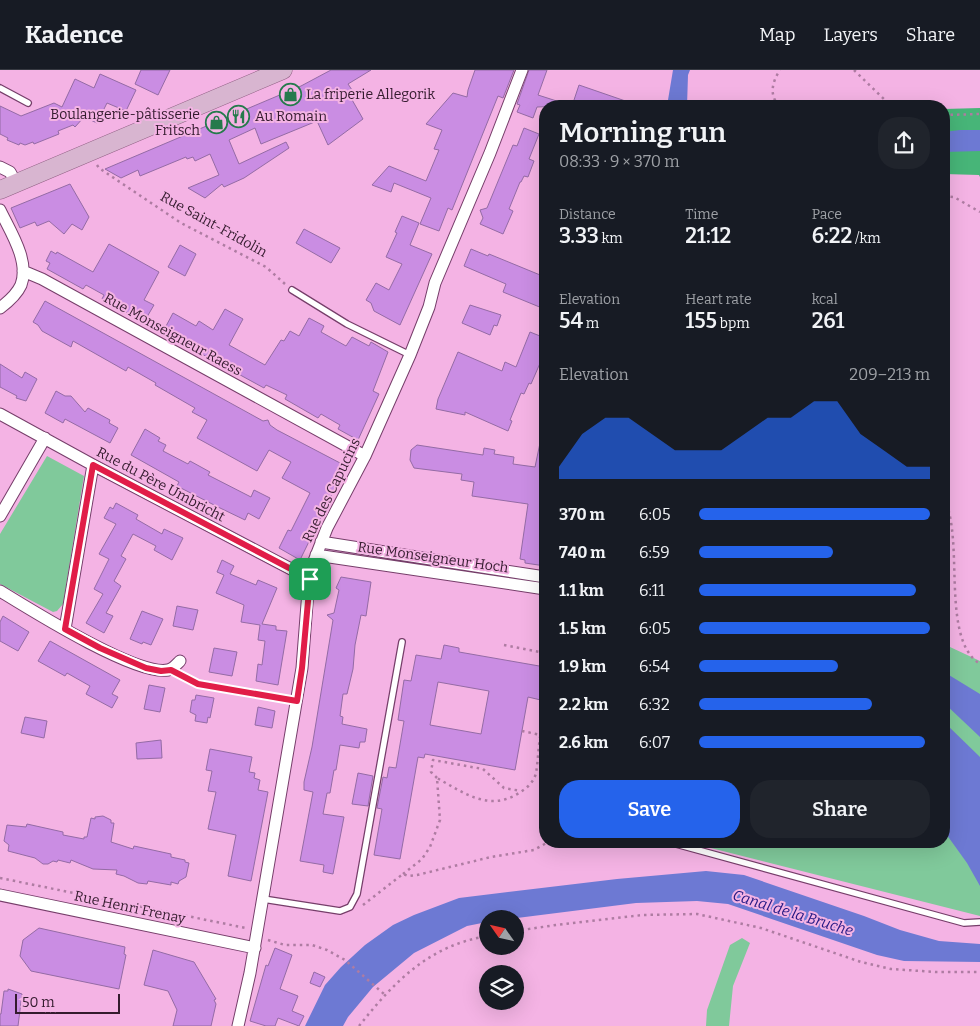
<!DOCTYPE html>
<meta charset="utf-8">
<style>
body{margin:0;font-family:Bitter,serif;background:#20242c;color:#f1f3f6;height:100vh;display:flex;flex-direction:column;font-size:19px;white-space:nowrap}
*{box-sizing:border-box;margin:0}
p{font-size:16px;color:#9ea1a6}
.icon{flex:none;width:28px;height:28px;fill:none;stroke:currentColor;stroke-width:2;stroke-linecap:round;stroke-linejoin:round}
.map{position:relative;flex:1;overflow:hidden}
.side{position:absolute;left:539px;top:30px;width:411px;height:748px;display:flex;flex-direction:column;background:#171b24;border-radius:20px;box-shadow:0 5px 20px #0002}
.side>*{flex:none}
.needle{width:32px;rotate:304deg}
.buttons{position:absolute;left:479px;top:840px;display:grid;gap:10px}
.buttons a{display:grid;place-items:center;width:45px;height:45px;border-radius:50%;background:#171b24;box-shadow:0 5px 20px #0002;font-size:25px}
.scale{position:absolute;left:15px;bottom:12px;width:105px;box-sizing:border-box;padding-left:5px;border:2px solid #341b2e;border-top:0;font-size:14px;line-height:18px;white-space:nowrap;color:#341b2e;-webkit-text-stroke:4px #f4b3e4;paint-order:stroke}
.pin{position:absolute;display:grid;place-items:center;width:42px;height:42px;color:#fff;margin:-21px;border-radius:10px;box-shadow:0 2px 8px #0006}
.round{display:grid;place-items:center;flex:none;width:52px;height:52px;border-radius:20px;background:#20242c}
.head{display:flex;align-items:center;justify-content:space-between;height:85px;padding:0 20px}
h1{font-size:28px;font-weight:600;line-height:38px}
.metrics{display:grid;grid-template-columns:repeat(3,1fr);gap:8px;height:85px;padding:5px 20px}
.metrics div{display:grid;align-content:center}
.metrics b{font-size:21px;font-weight:600}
.metrics small{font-size:14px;font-weight:400}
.metrics p{font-size:14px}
.chart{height:140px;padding:10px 20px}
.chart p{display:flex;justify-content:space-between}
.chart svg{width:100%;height:90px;margin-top:5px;fill:#2563eb;opacity:.7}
.primary-button{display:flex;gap:10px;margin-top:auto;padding:10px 20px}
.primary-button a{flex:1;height:58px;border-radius:20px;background:#2563eb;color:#fff;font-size:20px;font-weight:600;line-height:58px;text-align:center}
.primary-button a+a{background:#20242c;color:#f1f3f6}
ul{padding:0 20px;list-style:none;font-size:16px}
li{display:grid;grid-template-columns:80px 60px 1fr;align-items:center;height:38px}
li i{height:12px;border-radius:6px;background:#2563eb}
header{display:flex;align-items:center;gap:30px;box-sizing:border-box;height:70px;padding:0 25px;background:#171b24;border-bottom:1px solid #363941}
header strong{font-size:24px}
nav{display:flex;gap:28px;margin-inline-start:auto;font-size:18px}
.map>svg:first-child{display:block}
.green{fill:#80c99b}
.forest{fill:#47b578}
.water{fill:#6d79d3}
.building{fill:#ca8de3;stroke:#946ba5;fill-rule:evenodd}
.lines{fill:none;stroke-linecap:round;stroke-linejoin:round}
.service-casing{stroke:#763e6a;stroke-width:8}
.minor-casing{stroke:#763e6a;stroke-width:13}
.primary-casing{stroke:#8e5f82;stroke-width:19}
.path{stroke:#ae7ca2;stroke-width:2.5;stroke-dasharray:2.5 4;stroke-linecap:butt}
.service{stroke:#fff;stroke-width:5.5}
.minor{stroke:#fff;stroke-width:11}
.primary{stroke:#d8b5d0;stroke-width:18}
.route-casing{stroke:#fff;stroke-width:10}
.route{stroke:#e11d48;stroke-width:6}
.labels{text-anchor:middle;stroke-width:4;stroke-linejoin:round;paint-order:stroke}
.poi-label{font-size:14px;fill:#341b2e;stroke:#f4b3e4;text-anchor:start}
.street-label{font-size:14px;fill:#341b2e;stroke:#f4b3e4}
.water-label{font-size:15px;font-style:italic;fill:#231782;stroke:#f4b3e4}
</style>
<header>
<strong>Kadence</strong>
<nav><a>Map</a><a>Layers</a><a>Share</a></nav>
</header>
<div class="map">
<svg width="980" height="956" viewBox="0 0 980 956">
<rect width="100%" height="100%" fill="#f4b3e4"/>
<path class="green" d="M 47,386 L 84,406 L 63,534 L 57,541 L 53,542 L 0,514 L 0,464 Z
M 944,499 L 950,577 L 980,591 L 980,846 L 683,771 L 944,771 Z
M 742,868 L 750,873 L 733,916 L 729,956 L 706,956 L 707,940 L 730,875 Z"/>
<path class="forest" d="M 980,38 L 980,107 L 979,105 L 944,104 L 944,39 Z"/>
<path class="water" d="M 673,0 L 690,0 L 688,5 L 687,36 L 667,36 Z
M 960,60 L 980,60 L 980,81 L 944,82 L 944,62 Z
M 944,602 L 980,624 L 980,667 L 944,633 Z
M 944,652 L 980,687 L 980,816 L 967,793 L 944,761 Z
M 706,801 L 744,805 L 864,846 L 900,860 L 939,871 L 980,874 L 980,892 L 904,891 L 877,885 L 728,834 L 697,831 L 636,833 L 509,849 L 488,849 L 487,852 L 467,856 L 414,883 L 373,917 L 348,947 L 343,956 L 305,956 L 325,915 L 341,897 L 365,875 L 393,855 L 414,845 L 459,828 L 617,809 Z"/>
<path class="building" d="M 141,0 L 170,0 L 158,25 L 135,14 Z
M 331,0 L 371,0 L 348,14 L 356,26 L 351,28 L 363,49 L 328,75 L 317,51 L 261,74 L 255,58 L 229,70 L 239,94 L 286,72 L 289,78 L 244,108 L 224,117 L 222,114 L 205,128 L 188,118 L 219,105 L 210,84 L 195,91 L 193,87 L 187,89 L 186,87 L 140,106 L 138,100 L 121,108 L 105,99 L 301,16 Z
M 475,0 L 514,0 L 503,28 L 498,26 L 452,140 L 448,138 L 439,161 L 420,154 L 431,128 L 394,113 L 391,122 L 372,115 L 389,96 L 426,111 L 439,80 L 434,79 L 442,60 L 426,54 L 453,23 L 467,27 L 468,20 Z
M 529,0 L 547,0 L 538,25 L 566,34 L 566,36 L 537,37 L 533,48 L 517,42 L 520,35 L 517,34 Z
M 100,4 L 136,20 L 126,41 L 107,33 L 97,53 L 84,47 L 75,57 L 73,55 L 58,61 L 59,64 L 34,74 L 33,72 L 25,75 L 20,73 L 19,75 L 7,70 L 8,68 L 0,64 L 0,36 L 21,46 L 54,33 L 62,37 L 75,9 L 94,18 Z
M 579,15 L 637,35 L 636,36 L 572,36 Z
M 524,58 L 539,64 L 529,89 L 534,91 L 528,107 L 524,106 L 521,112 L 520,112 L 509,139 L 513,141 L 503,164 L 480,154 L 483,148 L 480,140 L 487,138 L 513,75 L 517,76 Z
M 70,114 L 89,147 L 82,160 L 72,154 L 64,164 L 49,151 L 37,156 L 35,152 L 20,158 L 11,138 Z
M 402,146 L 419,153 L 410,175 L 432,184 L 400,255 L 374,241 L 371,233 L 366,230 L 376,213 L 389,220 L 402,194 L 386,187 L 397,163 L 395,162 Z
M 304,159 L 340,178 L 331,193 L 296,173 Z
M 109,174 L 159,202 L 144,230 L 154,235 L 144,252 L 102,229 L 104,225 L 86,215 L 83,219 L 47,199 L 50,193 L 46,191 L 51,181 L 56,184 L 57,182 L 93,202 Z
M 180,175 L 196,184 L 185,206 L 168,197 Z
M 471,179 L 488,186 L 489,184 L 545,207 L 545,231 L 542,238 L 503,222 L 506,214 L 464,196 Z
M 45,231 L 263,351 L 268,350 L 270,355 L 277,360 L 342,394 L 344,400 L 300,490 L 279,478 L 288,460 L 291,461 L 310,423 L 282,408 L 291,392 L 269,380 L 257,401 L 197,368 L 207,350 L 192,342 L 195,338 L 155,315 L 156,313 L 128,297 L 126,301 L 73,271 L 71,277 L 42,261 L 38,255 L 33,252 Z
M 470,235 L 501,245 L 497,256 L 494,255 L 490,265 L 462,253 Z
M 225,239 L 243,249 L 229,275 L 265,295 L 281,270 L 284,271 L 290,261 L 299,266 L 309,248 L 324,256 L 321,262 L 346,276 L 352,267 L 369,276 L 371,272 L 388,282 L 373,321 L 379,324 L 358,370 L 338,359 L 340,355 L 321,344 L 318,348 L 285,329 L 287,325 L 266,315 L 264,318 L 167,265 L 170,260 L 165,258 L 173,243 L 196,256 L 199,251 L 213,260 Z
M 530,262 L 545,268 L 545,292 L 541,291 L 531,314 L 529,313 L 524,324 L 521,323 L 510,350 L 512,351 L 508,361 L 465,342 L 465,345 L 436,339 L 438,329 L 458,282 L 502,301 L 505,292 L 516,297 Z
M 0,294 L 22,308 L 25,302 L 37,309 L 26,331 L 16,328 L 17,326 L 0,317 Z
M 56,321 L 65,326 L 71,326 L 85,342 L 88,338 L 110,350 L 109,353 L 118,358 L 110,373 L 65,349 L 63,353 L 45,343 Z
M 145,359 L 160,368 L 158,371 L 166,375 L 163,381 L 188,394 L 190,391 L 210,402 L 208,405 L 251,427 L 254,420 L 270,428 L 259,449 L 248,443 L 245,450 L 218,437 L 177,416 L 179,412 L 131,385 Z
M 540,373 L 545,374 L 545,496 L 525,493 L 525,490 L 520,489 L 528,434 L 472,426 L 474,412 L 461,410 L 462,404 L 414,398 L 410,390 L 411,380 L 417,375 L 483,385 L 484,378 L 495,380 L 494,384 L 514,387 L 513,394 L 535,397 Z
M 116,433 L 138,445 L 136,449 L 162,464 L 164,459 L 183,468 L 172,490 L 154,480 L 156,476 L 133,464 L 121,486 L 126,489 L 114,511 L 121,516 L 106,543 L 113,546 L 104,563 L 86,553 L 103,524 L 94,519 L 109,489 L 99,484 L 116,454 L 104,448 L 110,437 L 113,439 Z
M 222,490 L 234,496 L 230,504 L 256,515 L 258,510 L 277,518 L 262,554 L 276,556 L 276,560 L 287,561 L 278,615 L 256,611 L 258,594 L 262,595 L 265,571 L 258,570 L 260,555 L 241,552 L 244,535 L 216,523 L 224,505 L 217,502 Z
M 341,507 L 371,512 L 366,546 L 361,545 L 355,575 L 353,599 L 347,624 L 343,624 L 340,646 L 343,647 L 342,654 L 367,659 L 365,672 L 360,672 L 359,678 L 340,675 L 336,700 L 334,700 L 330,723 L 327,723 L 323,744 L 344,747 L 333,804 L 323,802 L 324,795 L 300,791 L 313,722 L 304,720 L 304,712 L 312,677 L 333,550 L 327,545 L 334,543 L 339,520 L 336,518 Z
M 177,536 L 198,540 L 193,560 L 173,556 Z
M 142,541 L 163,549 L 151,575 L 143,572 L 142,574 L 130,569 Z
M 3,546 L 29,562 L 18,581 L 0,571 L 0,552 Z
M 50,571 L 120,610 L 112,624 L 118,627 L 112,638 L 86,624 L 90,616 L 67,603 L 65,606 L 38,591 Z
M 444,575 L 459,578 L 459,582 L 545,597 L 545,631 L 528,627 L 515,700 L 425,684 L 424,688 L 418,687 L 400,789 L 374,785 L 382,739 L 377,738 L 383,707 L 387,708 L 389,697 L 396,698 L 404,651 L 398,650 L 404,610 L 411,611 L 416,585 L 441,589 ZM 438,612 L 489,621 L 481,664 L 430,655 Z
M 214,578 L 237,582 L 232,606 L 209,602 Z
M 149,615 L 165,618 L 160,642 L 144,639 Z
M 196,625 L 214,628 L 210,648 L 208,647 L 207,653 L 195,651 L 196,645 L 190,642 L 192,630 L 195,630 Z
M 258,637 L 275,641 L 272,658 L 255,655 Z
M 25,647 L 47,651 L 44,668 L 21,663 Z
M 161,670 L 162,688 L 137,689 L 136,673 Z
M 210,679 L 252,687 L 249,702 L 255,703 L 254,708 L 260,710 L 258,720 L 268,722 L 251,811 L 228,806 L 236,765 L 208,759 L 216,722 L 208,721 L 212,701 L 206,700 Z
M 358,703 L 373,706 L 368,736 L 352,734 Z
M 103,746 L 111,750 L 111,753 L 114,753 L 111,772 L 133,779 L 134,776 L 171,784 L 171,787 L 185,790 L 185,792 L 189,793 L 186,807 L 179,811 L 178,814 L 171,812 L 171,815 L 148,811 L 147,814 L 138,813 L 124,806 L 116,804 L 117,800 L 93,799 L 71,790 L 70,793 L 58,790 L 57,792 L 53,791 L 48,794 L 43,794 L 35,788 L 8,781 L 9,775 L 4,771 L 7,755 L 26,757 L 27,754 L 63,762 L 63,765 L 84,769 L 84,767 L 87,767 L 91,748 L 95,749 L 95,747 Z
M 39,858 L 125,877 L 124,884 L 126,885 L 119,919 L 31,901 L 20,886 L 23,870 Z
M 275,878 L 292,885 L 280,919 L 298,926 L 292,941 L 304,946 L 299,956 L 278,948 L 275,956 L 266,956 L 250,951 L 266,895 L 268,896 Z
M 153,880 L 194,892 L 216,929 L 214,930 L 216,934 L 211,956 L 173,956 L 177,940 L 168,921 L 144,915 Z
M 314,902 L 325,907 L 320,917 L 310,913 Z
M 8,919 L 22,924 L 18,956 L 0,956 L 0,944 L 1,944 L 4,921 L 8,921 Z"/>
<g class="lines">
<defs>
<path id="service" d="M 0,18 L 28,33
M 292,220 L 347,254 L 410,285
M 665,771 L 964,853 L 980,852
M 263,829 L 340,841 L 350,837 L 357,824 L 402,572"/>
<path id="minor" d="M 0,97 L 10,102 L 16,113
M 0,140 C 10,161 30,191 21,215 C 17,224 8,232 0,238
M 23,201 L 42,209 L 365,386
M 0,344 L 93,395 L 310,509
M 0,446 L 45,368
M 321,472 L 545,507
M 316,485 L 545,519
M 0,521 C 31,540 136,606 168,600 C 173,599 177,594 180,591
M 65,559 L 93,395
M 0,825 L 255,878
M 238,956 L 250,903 L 302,598 L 308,521 L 314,491 L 327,458 L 365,386 L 410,285 L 429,237 L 435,213 L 490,83 L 522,0"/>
<path id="primary" d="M 0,120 L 283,0"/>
</defs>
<use href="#service" class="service-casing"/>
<use href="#minor" class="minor-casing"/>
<use href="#primary" class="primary-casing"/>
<path class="path" d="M 854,0 L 891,36
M 779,36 C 769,25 772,12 780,0
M 944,45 L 980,44
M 97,95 L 99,98 L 181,153 L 266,197 L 285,214
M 944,126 L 954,127 L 980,142
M 944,428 C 965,470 940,569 980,594
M 504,575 L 545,583
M 181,605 L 198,614 L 285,629
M 522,661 L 541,665
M 437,708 L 431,702 L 433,690 L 483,699 L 504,718 L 521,721
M 403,804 L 422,789 L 430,777 L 440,750 L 437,708 C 464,723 489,742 519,723 C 527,718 534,712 536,703 C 539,686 538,664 545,650
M 0,808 L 246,858
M 363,835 L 403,804 L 408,806 L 417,805 L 491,787 L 534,780 L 550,771
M 515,861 L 556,855 L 643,845 L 697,844 L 761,858 L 861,892 L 891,899 L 936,902 L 980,902
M 268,870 L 285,875 L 312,875 L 327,880 L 345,890 L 384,924
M 359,956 C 394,912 429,875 488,866"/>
<use href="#service" class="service"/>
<use href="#minor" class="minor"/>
<use href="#primary" class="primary"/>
</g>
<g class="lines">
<defs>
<path id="route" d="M 93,395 L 310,509 L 302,598 L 297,631 L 198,614 L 171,600 L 161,601 L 146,598 L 100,578 L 65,559 Z"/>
</defs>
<use href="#route" class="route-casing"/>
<use href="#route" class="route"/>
</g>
<defs>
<symbol id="shop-ring" viewBox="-11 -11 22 22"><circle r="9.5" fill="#f4b3e4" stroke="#257a4c" stroke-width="1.5"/><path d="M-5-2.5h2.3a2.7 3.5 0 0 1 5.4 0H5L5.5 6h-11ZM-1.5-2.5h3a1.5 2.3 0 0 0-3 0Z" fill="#257a4c"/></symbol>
<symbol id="restaurant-ring" viewBox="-11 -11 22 22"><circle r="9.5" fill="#f4b3e4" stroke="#257a4c" stroke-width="1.5"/><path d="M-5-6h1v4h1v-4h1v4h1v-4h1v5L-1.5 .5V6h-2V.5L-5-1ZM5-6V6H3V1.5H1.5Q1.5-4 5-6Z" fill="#257a4c"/></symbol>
</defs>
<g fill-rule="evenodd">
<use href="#shop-ring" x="278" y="12" width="25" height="25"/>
<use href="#restaurant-ring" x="226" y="34" width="25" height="25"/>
<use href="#shop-ring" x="204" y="40" width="25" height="25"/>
</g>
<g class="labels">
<g class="poi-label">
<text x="306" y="29">La friperie Allegorik</text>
<text x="200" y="49" text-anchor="end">Boulangerie-pâtisserie<tspan x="200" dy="16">Fritsch</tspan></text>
<text x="255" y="51">Au Romain</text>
</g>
<g class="street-label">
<text transform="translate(214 154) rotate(29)" y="5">Rue Saint-Fridolin</text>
<text transform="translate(173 264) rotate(29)" y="5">Rue Monseigneur Raess</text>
<text transform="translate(161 414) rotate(28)" y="5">Rue du Père Umbricht</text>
<text transform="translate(331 420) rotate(-64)" y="5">Rue des Capucins</text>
<text transform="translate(433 487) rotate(8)" y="5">Rue Monseigneur Hoch</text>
<text transform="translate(130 837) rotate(12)" y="5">Rue Henri Frenay</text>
</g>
<g class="water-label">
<text transform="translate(793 843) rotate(17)" y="5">Canal de la Bruche</text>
</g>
</g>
</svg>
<div class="buttons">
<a><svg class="needle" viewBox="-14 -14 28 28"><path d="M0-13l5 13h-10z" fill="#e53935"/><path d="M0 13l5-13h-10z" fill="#9ea1a6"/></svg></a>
<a><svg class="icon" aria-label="layers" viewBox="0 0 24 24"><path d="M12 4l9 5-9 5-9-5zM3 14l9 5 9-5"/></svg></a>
</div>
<div class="scale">50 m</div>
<div class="pin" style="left:310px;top:509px;background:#1e9e55"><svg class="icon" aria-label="arrive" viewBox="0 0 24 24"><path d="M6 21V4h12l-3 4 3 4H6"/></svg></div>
<section class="side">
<div class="head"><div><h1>Morning run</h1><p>08:33 · 9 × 370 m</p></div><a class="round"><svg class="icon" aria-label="share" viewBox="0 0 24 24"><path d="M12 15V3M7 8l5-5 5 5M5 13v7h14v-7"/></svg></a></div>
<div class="metrics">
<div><p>Distance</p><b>3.33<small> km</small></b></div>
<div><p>Time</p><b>21:12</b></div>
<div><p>Pace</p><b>6:22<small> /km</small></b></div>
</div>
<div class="metrics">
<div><p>Elevation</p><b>54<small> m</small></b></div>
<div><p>Heart rate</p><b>155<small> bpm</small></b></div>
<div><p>kcal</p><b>261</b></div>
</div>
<div class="chart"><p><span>Elevation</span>209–213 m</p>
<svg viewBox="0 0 160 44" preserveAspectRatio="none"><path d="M0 44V38L10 22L20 14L30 14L40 22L50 30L60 30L70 30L80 22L90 14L100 14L110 6L120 6L130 22L140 30L150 38L160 38V44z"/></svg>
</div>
<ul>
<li><b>370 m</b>6:05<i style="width:100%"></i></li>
<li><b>740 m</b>6:59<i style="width:58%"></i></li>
<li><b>1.1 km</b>6:11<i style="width:94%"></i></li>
<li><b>1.5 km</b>6:05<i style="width:100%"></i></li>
<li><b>1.9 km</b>6:54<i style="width:60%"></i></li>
<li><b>2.2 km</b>6:32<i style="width:75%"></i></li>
<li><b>2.6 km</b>6:07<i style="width:98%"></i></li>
</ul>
<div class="primary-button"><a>Save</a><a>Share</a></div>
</section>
</div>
